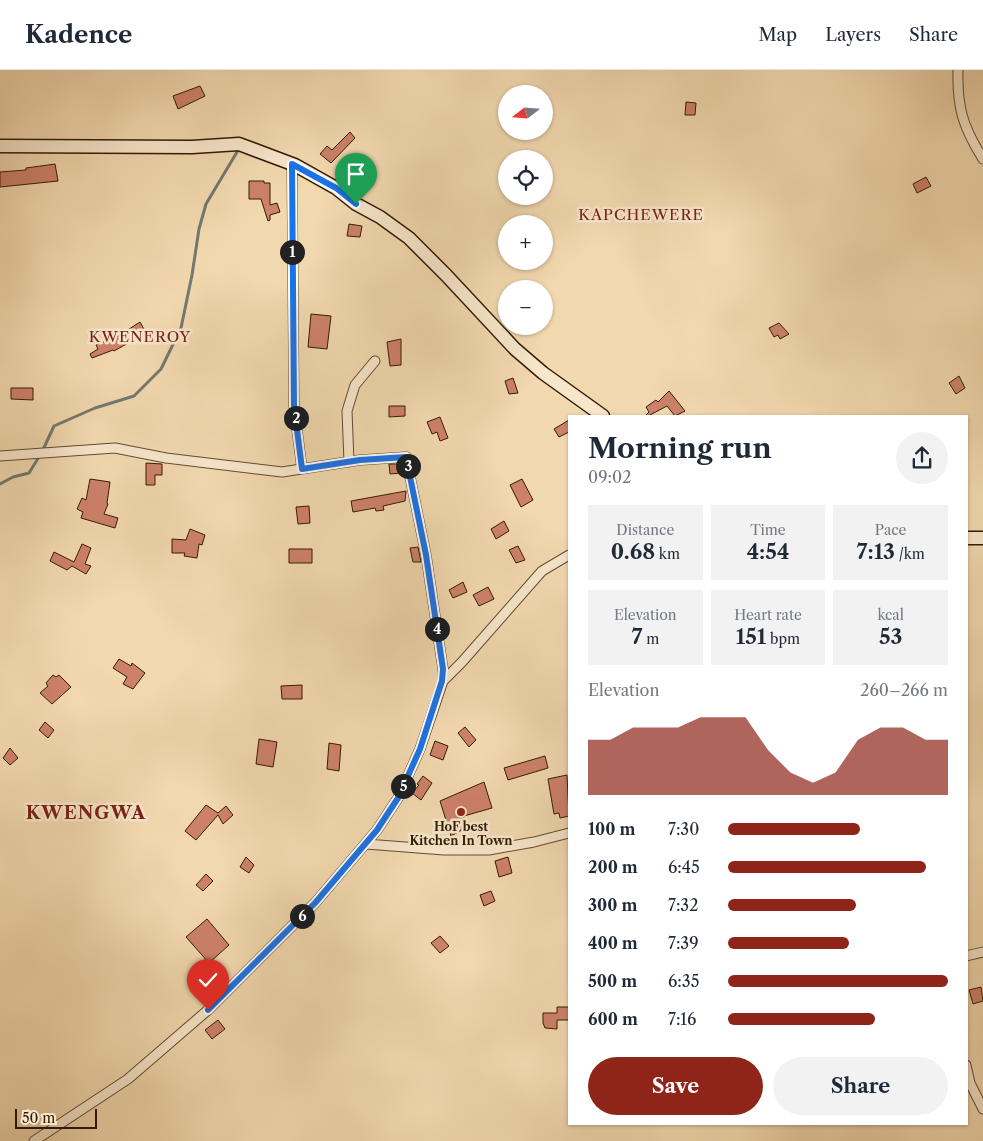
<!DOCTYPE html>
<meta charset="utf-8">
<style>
body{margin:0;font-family:"Libre Caslon Text",serif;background:#f2f2f3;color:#1f2937;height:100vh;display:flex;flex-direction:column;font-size:19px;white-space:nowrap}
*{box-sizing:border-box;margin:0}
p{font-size:16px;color:#747a83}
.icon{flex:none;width:28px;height:28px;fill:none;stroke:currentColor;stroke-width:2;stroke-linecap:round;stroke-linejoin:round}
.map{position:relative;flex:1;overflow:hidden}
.side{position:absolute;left:568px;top:345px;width:400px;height:710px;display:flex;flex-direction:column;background:#fff;border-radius:0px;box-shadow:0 1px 4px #0004}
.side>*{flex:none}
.needle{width:32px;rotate:253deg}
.tools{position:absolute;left:498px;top:15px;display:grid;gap:10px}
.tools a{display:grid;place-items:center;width:55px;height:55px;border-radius:50%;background:#fff;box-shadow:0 1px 4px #0004;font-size:25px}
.scale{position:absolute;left:15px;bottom:12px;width:82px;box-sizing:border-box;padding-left:5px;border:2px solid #331c03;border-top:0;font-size:14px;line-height:18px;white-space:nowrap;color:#331c03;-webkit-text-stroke:4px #f7e6cb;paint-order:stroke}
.pin{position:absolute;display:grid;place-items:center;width:42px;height:42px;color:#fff;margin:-51px -21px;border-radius:50% 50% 50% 0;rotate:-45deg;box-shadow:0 0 5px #0007}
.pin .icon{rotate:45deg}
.km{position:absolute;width:25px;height:25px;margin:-12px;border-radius:50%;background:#222;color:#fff;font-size:14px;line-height:25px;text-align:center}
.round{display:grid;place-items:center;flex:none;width:52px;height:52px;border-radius:26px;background:#f2f2f3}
.head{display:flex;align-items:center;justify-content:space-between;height:85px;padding:0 20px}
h1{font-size:28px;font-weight:800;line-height:38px}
.stats{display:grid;grid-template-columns:repeat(3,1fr);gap:8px;height:85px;padding:5px 20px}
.stats div{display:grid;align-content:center;border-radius:0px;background:#f2f2f3;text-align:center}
.stats b{font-size:21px;font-weight:800}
.stats small{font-size:14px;font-weight:400}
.stats p{font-size:14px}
.chart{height:140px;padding:10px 20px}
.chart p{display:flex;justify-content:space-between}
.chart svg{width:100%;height:90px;margin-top:5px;fill:#8f2418;opacity:.7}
.button{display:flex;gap:10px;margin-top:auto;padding:10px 20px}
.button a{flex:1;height:58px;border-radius:30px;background:#8f2418;color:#fff;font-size:20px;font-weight:800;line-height:58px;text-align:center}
.button a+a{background:#f2f2f3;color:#1f2937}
ul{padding:0 20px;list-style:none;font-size:16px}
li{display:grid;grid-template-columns:80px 60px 1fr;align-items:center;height:38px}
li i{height:12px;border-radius:6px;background:#8f2418}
header{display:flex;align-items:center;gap:30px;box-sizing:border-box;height:70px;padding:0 25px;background:#fff;border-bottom:1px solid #e0e1e3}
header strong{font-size:24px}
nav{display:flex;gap:28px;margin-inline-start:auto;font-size:18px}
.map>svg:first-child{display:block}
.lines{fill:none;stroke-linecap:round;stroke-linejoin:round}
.stream{stroke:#74796e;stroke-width:3}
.building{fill:#cd816a;stroke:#331c03}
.street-casing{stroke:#634b2e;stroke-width:11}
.secondary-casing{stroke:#331c03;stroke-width:15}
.street{stroke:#f7e6cb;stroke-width:9}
.secondary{stroke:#f7e6cb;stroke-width:12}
.route-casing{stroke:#fff;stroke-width:10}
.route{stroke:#1a73e8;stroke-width:6}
.poi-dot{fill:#8f2418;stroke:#f7e6cb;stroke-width:2}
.labels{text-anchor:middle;stroke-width:5;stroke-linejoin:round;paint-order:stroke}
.poi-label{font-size:12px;font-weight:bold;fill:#331c03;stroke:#f7e6cb}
.quarter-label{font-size:15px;letter-spacing:1px;fill:#7a1f14;stroke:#f7e6cb}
.district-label{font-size:18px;font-weight:bold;letter-spacing:1px;fill:#7a1f14;stroke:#f7e6cb}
</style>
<header>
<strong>Kadence</strong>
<nav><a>Map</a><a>Layers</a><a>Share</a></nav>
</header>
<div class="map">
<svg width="983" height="1071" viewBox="0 0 983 1071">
<rect width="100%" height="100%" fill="#f2d8af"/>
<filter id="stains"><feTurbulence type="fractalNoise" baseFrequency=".004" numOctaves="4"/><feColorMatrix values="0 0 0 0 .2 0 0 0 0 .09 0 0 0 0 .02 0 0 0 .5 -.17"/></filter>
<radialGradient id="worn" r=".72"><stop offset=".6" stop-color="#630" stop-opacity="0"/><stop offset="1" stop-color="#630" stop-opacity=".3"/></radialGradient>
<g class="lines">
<path class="stream" d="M 0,414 L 13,407 L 29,403 L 42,382 L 54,356 L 95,338 L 134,326 L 161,299 L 181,258 L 192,205 L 199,159 L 206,134 L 237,82"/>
</g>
<path class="building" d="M 200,16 L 205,26 L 178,39 L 173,26 Z
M 686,32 L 696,33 L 695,45 L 685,45 Z
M 350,62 L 355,68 L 331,93 L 320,84 L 327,76 L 332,80 Z
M 55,94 L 58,111 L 0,117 L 0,102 L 26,100 L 26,98 Z
M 926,107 L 931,116 L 917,123 L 913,114 Z
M 249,111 L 264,111 L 264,113 L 270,113 L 270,135 L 277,133 L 280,142 L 270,145 L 270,150 L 268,151 L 261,129 L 249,129 Z
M 349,154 L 362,156 L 360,167 L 347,166 Z
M 311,244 L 331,246 L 327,279 L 308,277 Z
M 140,252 L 146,263 L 114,281 L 113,280 L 92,288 L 90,284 L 98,279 L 96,275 L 108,270 L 109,272 Z
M 779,253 L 789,264 L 780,269 L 778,265 L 774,267 L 769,258 Z
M 401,269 L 401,295 L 390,296 L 387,272 Z
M 959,306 L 965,318 L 956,324 L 949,313 Z
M 513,308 L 518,323 L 509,324 L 505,311 Z
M 11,318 L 33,318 L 33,330 L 11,329 Z
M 669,321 L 685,341 L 675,346 L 667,336 L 648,346 L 646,345 L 649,342 L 646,337 L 656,330 L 658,332 Z
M 389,336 L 405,336 L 405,346 L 389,347 Z
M 440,347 L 448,368 L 440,371 L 437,362 L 432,364 L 427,352 Z
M 569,350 L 569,362 L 559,367 L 554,359 Z
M 146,393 L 162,394 L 162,405 L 155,405 L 155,415 L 146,415 Z
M 389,394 L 401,394 L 402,403 L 390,404 Z
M 90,409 L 110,412 L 107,433 L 108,434 L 104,444 L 118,448 L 115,458 L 81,448 L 83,442 L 77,439 L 82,428 L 86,430 Z
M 522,409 L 533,430 L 521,437 L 510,415 Z
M 406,421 L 405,431 L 383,436 L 384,440 L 376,441 L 375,438 L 353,442 L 351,431 Z
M 309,436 L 310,453 L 298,454 L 296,437 Z
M 504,451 L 509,461 L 496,469 L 491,459 Z
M 190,459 L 205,465 L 202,475 L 199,474 L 197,488 L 184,486 L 185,483 L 172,483 L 172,469 L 186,470 Z
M 82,474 L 91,478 L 85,494 L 91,496 L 86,504 L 72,496 L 67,500 L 50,491 L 54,482 L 74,492 Z
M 518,476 L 525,490 L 516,493 L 509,480 Z
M 418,477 L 421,492 L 413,492 L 410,478 Z
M 289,479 L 312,479 L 312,493 L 289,493 Z
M 463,512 L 467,522 L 453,528 L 449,520 Z
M 488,517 L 494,529 L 479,536 L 473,525 Z
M 119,589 L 131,596 L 132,593 L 145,603 L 133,619 L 123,614 L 127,607 L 113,598 Z
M 53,605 L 56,607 L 59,605 L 71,617 L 52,634 L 40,623 L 48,616 L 46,613 Z
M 302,615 L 302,629 L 282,629 L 281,616 Z
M 45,652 L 54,660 L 48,668 L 39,660 Z
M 465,657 L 476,670 L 469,677 L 458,663 Z
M 259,669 L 277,672 L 273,697 L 256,694 Z
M 435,671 L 448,676 L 443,690 L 430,685 Z
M 329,673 L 341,675 L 339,701 L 327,699 Z
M 10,678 L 18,688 L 10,695 L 3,688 Z
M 545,686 L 548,698 L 508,710 L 504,698 Z
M 567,705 L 569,746 L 560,748 L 559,743 L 554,744 L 548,709 Z
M 423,706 L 432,713 L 421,730 L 412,723 L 419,715 L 417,714 Z
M 484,712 L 492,738 L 464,746 L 462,760 L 451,766 L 440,731 Z
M 206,735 L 218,743 L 226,736 L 233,745 L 223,754 L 218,745 L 196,770 L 185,761 Z
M 246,787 L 254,795 L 249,803 L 240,797 Z
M 508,787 L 512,803 L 499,807 L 495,791 Z
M 206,804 L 213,811 L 203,821 L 196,815 Z
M 491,821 L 495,831 L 484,836 L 480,825 Z
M 207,849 L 229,875 L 209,893 L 186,867 Z
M 440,866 L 449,876 L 440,883 L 431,873 Z
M 205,897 L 219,909 L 207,922 L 194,909 Z
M 981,917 L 983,931 L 973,934 L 969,920 Z
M 557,937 L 569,937 L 569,950 L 557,950 L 557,959 L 545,958 L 543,953 L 543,943 L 557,943 Z
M 218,950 L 225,959 L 212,969 L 205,960 Z"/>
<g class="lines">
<defs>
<path id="street" d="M 958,0 C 957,38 963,57 983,89
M 292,94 L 294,336 L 302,399
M 0,386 L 115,378 L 166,388 L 282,402 L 360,390 L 406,387 L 426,485 L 443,599 L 443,611
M 349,392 L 347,341 L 355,315 L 375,291
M 366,774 L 444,780 L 489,780 L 534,772 L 569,763
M 966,886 L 983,882
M 966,995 L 970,1013 L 983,1039
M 34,1071 L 128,1009 L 208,940 L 315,833 L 377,760 L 398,728 L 420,679 L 443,611 L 462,592 L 542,501 L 569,485"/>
<path id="secondary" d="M 0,76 L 192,77 L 239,74 L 295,95 L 336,118 L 356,134 L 380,147 L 409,168 L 446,205 L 515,279 L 543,303 L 603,346
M 966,468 L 983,468"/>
</defs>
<use href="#street" class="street-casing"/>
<use href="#secondary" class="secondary-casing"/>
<use href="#street" class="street"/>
<use href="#secondary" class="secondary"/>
</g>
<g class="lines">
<defs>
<path id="route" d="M 208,940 L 315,833 L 377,760 L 398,728 L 420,679 L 442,611 L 443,599 L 426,485 L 406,387 L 360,390 L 302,399 L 294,336 L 292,94 L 336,118 L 356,134"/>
</defs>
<use href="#route" class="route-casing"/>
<use href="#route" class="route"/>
</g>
<circle class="poi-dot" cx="461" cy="742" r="5"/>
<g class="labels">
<g class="poi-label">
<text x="461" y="761">HoF best<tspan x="461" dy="14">Kitchen In Town</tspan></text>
</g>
<g class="quarter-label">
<text x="641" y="150">KAPCHEWERE</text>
<text x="140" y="272">KWENEROY</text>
</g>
<g class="district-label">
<text x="86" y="749">KWENGWA</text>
</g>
</g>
<rect width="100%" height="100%" filter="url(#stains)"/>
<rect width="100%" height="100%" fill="url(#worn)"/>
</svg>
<div class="tools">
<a><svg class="needle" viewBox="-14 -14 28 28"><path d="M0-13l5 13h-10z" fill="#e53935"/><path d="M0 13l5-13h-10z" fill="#747a83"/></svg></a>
<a><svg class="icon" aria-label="locate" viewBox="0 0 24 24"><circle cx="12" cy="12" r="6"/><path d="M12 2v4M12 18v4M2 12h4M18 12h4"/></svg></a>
<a>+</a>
<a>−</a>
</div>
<div class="scale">50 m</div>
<div class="pin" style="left:356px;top:134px;background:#1e9e55"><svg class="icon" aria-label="arrive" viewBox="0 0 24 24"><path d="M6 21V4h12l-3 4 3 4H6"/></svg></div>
<div class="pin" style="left:208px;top:940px;background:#d93025"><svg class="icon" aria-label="check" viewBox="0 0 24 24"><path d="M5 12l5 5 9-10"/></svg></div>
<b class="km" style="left:292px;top:182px">1</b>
<b class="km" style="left:296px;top:348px">2</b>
<b class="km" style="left:408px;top:396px">3</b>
<b class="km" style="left:437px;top:559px">4</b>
<b class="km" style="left:403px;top:716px">5</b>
<b class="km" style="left:302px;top:846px">6</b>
<section class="side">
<div class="head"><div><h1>Morning run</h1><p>09:02</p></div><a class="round"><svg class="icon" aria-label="share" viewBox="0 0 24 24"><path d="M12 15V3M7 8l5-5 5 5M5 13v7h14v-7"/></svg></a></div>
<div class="stats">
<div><p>Distance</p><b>0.68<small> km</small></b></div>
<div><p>Time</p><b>4:54</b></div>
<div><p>Pace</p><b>7:13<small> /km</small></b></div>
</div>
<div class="stats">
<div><p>Elevation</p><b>7<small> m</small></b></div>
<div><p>Heart rate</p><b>151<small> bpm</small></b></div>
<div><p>kcal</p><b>53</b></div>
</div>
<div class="chart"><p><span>Elevation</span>260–266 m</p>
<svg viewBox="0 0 160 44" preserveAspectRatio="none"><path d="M0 44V17L10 17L20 11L30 11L40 11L50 6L60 6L70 6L80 22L90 33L100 38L110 33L120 17L130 11L140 11L150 17L160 17V44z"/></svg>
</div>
<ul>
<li><b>100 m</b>7:30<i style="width:60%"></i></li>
<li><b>200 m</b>6:45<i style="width:90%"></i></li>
<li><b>300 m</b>7:32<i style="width:58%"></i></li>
<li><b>400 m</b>7:39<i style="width:55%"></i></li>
<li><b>500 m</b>6:35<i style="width:100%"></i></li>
<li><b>600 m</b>7:16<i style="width:67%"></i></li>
</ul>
<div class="button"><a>Save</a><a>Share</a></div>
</section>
</div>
